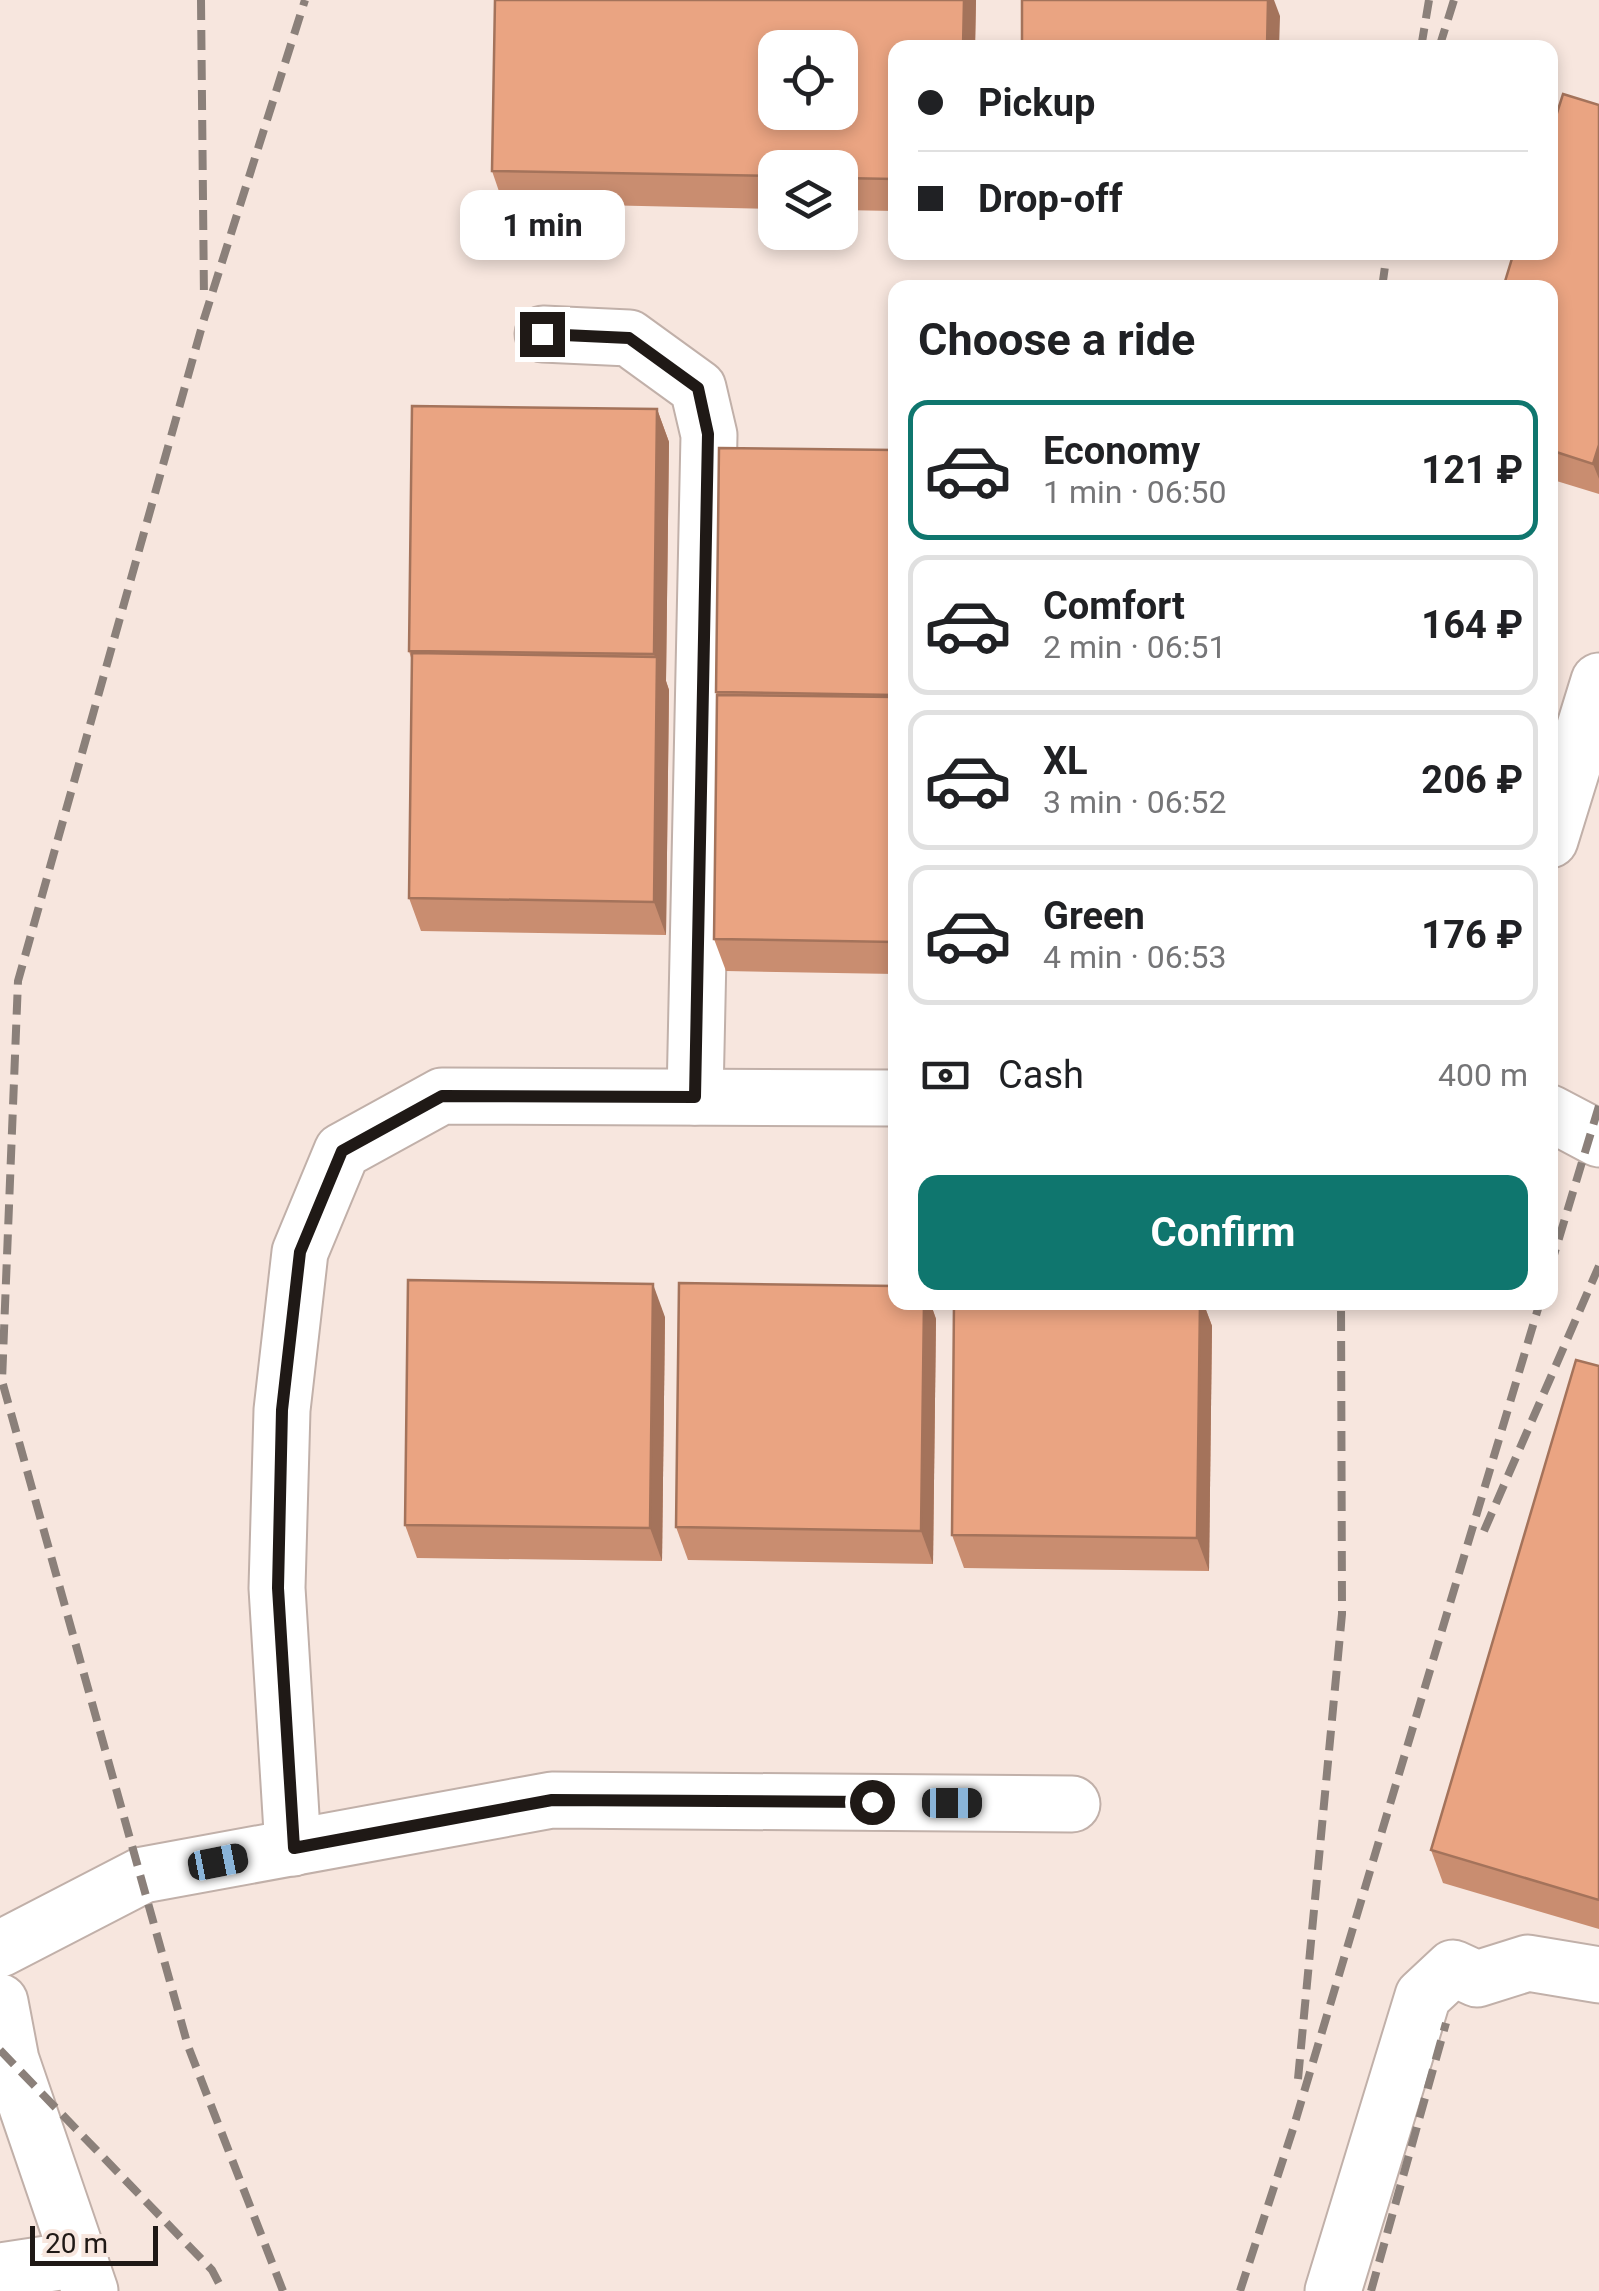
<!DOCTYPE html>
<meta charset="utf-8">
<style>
:root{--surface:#fff;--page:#f6f6f6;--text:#202124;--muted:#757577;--line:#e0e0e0;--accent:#0f766e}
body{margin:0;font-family:Roboto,sans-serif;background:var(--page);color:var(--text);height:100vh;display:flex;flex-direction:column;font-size:38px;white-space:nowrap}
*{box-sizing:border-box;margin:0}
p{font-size:32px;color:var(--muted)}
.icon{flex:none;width:55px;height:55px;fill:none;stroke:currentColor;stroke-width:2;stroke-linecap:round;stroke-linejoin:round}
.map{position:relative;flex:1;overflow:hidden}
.drawer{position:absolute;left:888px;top:280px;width:670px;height:1030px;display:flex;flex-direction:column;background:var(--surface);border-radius:20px;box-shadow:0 5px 15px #0003}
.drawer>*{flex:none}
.top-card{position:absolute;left:888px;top:40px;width:670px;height:220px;border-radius:20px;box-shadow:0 5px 15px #0003;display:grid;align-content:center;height:220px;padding:0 30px;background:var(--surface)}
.fabs{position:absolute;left:758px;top:30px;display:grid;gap:20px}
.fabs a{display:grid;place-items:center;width:100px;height:100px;border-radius:20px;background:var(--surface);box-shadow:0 5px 15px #0003;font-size:50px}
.scale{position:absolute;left:30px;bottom:25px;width:128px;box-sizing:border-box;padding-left:10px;border:5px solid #1f1916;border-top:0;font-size:28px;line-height:35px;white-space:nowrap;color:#1f1916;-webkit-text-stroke:8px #f7e6de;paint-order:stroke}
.end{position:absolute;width:45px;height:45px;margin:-22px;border:12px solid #1f1916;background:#fff;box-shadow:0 0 0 5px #fff}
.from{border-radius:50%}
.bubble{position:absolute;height:70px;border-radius:20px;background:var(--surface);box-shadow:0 5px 15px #0003;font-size:32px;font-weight:700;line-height:70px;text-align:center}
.car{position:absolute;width:30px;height:60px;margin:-30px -15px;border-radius:12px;box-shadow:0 0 8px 2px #0007;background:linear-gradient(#222 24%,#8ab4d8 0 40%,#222 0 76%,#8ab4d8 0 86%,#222 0)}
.top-card b{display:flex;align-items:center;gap:35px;height:95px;font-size:38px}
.top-card b+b{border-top:2px solid var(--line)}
.top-card i{width:25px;height:25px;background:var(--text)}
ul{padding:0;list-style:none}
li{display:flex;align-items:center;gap:30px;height:140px;margin:0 20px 15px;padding:0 10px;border:5px solid var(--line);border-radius:20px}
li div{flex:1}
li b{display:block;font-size:38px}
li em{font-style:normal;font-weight:700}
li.on{border-color:var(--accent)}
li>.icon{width:90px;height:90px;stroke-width:1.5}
h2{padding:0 30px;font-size:45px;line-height:120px}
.pay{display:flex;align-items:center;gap:25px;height:110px;padding:0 30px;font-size:38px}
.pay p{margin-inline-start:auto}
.cta{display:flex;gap:20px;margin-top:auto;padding:20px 30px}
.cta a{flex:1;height:115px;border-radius:20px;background:var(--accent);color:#fff;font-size:40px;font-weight:700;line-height:115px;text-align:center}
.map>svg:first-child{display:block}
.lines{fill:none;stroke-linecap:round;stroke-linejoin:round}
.minor-casing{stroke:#c1b0a9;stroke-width:59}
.minor{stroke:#fff;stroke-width:55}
.rail{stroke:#8b807a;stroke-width:8;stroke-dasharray:20 10;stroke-linecap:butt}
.wall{fill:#c98d70}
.shaded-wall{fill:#a4735b}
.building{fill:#eaa482;stroke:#a4735b;stroke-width:2.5;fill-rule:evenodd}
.route{stroke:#1f1916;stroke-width:12}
</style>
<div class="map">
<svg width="1599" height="2291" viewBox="0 0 1599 2291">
<rect width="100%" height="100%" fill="#f7e6de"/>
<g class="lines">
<defs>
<g id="minor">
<path d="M 543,334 L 629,338 L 698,388 L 709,435 L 695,1097"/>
<path d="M 1550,840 L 1599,681"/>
<path d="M 1550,1113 L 1599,1139"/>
<path d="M 293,1848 L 277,1588 L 282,1410 L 300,1252 L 342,1151 L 442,1096 L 895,1098"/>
<path d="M 0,1949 L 143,1875 L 552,1800 L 1072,1804"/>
<path d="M 0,2002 L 11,2060 L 90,2291"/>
<path d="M 0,2271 L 80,2259"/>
<path d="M 1333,2291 L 1423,1996 L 1453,1968 L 1477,1979 L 1528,1963 L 1599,1975"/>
</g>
</defs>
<use href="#minor" class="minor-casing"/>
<use href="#minor" class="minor"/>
<g class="rail">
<path d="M 201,0 L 204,299"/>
<path d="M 1421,48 L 1429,0"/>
<path d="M 1439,48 L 1454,0"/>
<path d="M 1382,288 L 1387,252"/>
<path d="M 1550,1268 L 1599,1106"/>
<path d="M 1484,1531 L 1599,1266"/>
<path d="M 0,2050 L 212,2270 L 223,2291"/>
<path d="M 1298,2079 L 1342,1614 L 1341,1302"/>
<path d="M 283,2291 L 188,2046 L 2,1381 L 18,981 L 204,319 L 305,0"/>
<path d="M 1240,2291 L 1293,2129 L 1540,1302"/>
<path d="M 1371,2291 L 1446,2023"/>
</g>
</g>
<g class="wall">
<path d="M 495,0 L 976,0 L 975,48 L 895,48 L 895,211 L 840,210 L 840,168 L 775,168 L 775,209 L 503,203 L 492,171 Z"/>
<path d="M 1599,105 L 1599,494 L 1550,479 L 1550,288 Z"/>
<path d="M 1031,252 L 1277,252 L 1277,260 L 1032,257 Z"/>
<path d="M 657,409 L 669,442 L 666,681 L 669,690 L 666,935 L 421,931 L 409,898 L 412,661 L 409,651 Z"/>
<path d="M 895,450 L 895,974 L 726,971 L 714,939 L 717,697 L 716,692 Z"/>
<path d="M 895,1302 L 930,1302 L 936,1319 L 933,1564 L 688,1560 L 676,1527 Z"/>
<path d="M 954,1302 L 1203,1302 L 1212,1326 L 1209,1571 L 964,1568 L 952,1535 Z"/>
<path d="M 665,1317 L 662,1561 L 417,1558 L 405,1525 Z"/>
<path d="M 1599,1366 L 1599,1929 L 1443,1883 L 1431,1850 Z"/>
</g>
<g class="shaded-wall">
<path d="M 964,0 L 976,0 L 975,48 L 963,48 Z"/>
<path d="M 1268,0 L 1274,0 L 1280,16 L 1279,48 L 1267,48 Z"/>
<path d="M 657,409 L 669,442 L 666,681 L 669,690 L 666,935 L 654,902 L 657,663 L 654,654 Z"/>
<path d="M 1599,445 L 1599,479 L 1593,464 Z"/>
<path d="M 653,1284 L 665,1317 L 662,1561 L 650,1528 Z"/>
<path d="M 924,1302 L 930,1302 L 936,1319 L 933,1564 L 921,1531 Z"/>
<path d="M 1200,1302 L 1203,1302 L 1212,1326 L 1209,1571 L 1197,1538 Z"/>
</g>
<g class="building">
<path d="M 495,0 L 964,0 L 963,48 L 895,48 L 895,179 L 840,178 L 840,168 L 775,168 L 775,176 L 492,171 ZM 775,48 L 840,48 L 840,112 L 775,112 Z"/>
<path d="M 1022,0 L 1268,0 L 1267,48 L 1022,48 Z"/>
<path d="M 1563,94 L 1599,105 L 1599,445 L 1593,464 L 1550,450 L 1550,288 L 1503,288 L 1514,252 L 1550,252 L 1550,135 Z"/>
<path d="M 412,406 L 657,409 L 654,654 L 409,651 Z"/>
<path d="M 719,448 L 895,450 L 895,695 L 716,692 Z"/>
<path d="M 412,653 L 657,657 L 654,902 L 409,898 Z"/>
<path d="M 717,695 L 895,697 L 895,942 L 714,939 Z"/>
<path d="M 408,1280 L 653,1284 L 650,1528 L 405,1525 Z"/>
<path d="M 679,1283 L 895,1286 L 895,1302 L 924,1302 L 921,1531 L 676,1527 Z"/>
<path d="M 954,1302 L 1200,1302 L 1197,1538 L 952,1535 Z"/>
<path d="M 1576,1360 L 1599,1366 L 1599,1900 L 1431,1850 Z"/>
</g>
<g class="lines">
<path class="route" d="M 542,334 L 629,338 L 698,388 L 708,434 L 695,1097 L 442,1096 L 342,1151 L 300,1252 L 282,1410 L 278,1588 L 294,1848 L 552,1800 L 872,1802"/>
</g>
</svg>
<div class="fabs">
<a><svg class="icon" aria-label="locate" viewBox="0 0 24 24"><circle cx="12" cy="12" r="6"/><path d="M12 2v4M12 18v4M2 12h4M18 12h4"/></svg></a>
<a><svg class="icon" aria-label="layers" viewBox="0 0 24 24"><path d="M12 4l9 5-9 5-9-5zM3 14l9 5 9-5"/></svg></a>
</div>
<div class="scale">20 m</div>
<i class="end from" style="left:872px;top:1802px"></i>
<i class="end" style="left:542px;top:334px"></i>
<div class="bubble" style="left:460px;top:190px;width:165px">1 min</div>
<i class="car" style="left:952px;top:1803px;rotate:90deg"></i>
<i class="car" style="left:218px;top:1862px;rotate:79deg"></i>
<div class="top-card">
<b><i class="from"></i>Pickup</b>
<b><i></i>Drop-off</b>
</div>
<section class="drawer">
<h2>Choose a ride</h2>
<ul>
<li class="on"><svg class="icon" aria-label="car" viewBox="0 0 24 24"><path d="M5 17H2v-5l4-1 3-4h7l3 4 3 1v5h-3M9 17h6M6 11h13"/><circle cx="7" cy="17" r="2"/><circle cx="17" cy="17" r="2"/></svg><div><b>Economy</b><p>1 min · 06:50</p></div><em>121 ₽</em></li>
<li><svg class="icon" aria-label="car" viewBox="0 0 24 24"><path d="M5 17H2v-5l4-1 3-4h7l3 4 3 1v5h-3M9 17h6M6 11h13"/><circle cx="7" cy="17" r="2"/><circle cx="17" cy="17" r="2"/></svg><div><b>Comfort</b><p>2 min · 06:51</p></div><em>164 ₽</em></li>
<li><svg class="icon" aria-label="car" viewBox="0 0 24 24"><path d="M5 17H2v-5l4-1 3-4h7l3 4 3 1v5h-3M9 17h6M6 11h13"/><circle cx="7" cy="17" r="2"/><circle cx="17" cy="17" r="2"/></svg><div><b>XL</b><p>3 min · 06:52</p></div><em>206 ₽</em></li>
<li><svg class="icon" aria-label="car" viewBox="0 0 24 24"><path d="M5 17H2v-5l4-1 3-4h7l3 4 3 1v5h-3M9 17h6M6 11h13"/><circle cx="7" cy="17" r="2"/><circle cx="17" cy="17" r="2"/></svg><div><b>Green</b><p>4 min · 06:53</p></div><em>176 ₽</em></li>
</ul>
<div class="pay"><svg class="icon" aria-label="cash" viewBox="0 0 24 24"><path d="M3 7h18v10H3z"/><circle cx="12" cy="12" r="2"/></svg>Cash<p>400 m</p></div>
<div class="cta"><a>Confirm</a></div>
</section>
</div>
